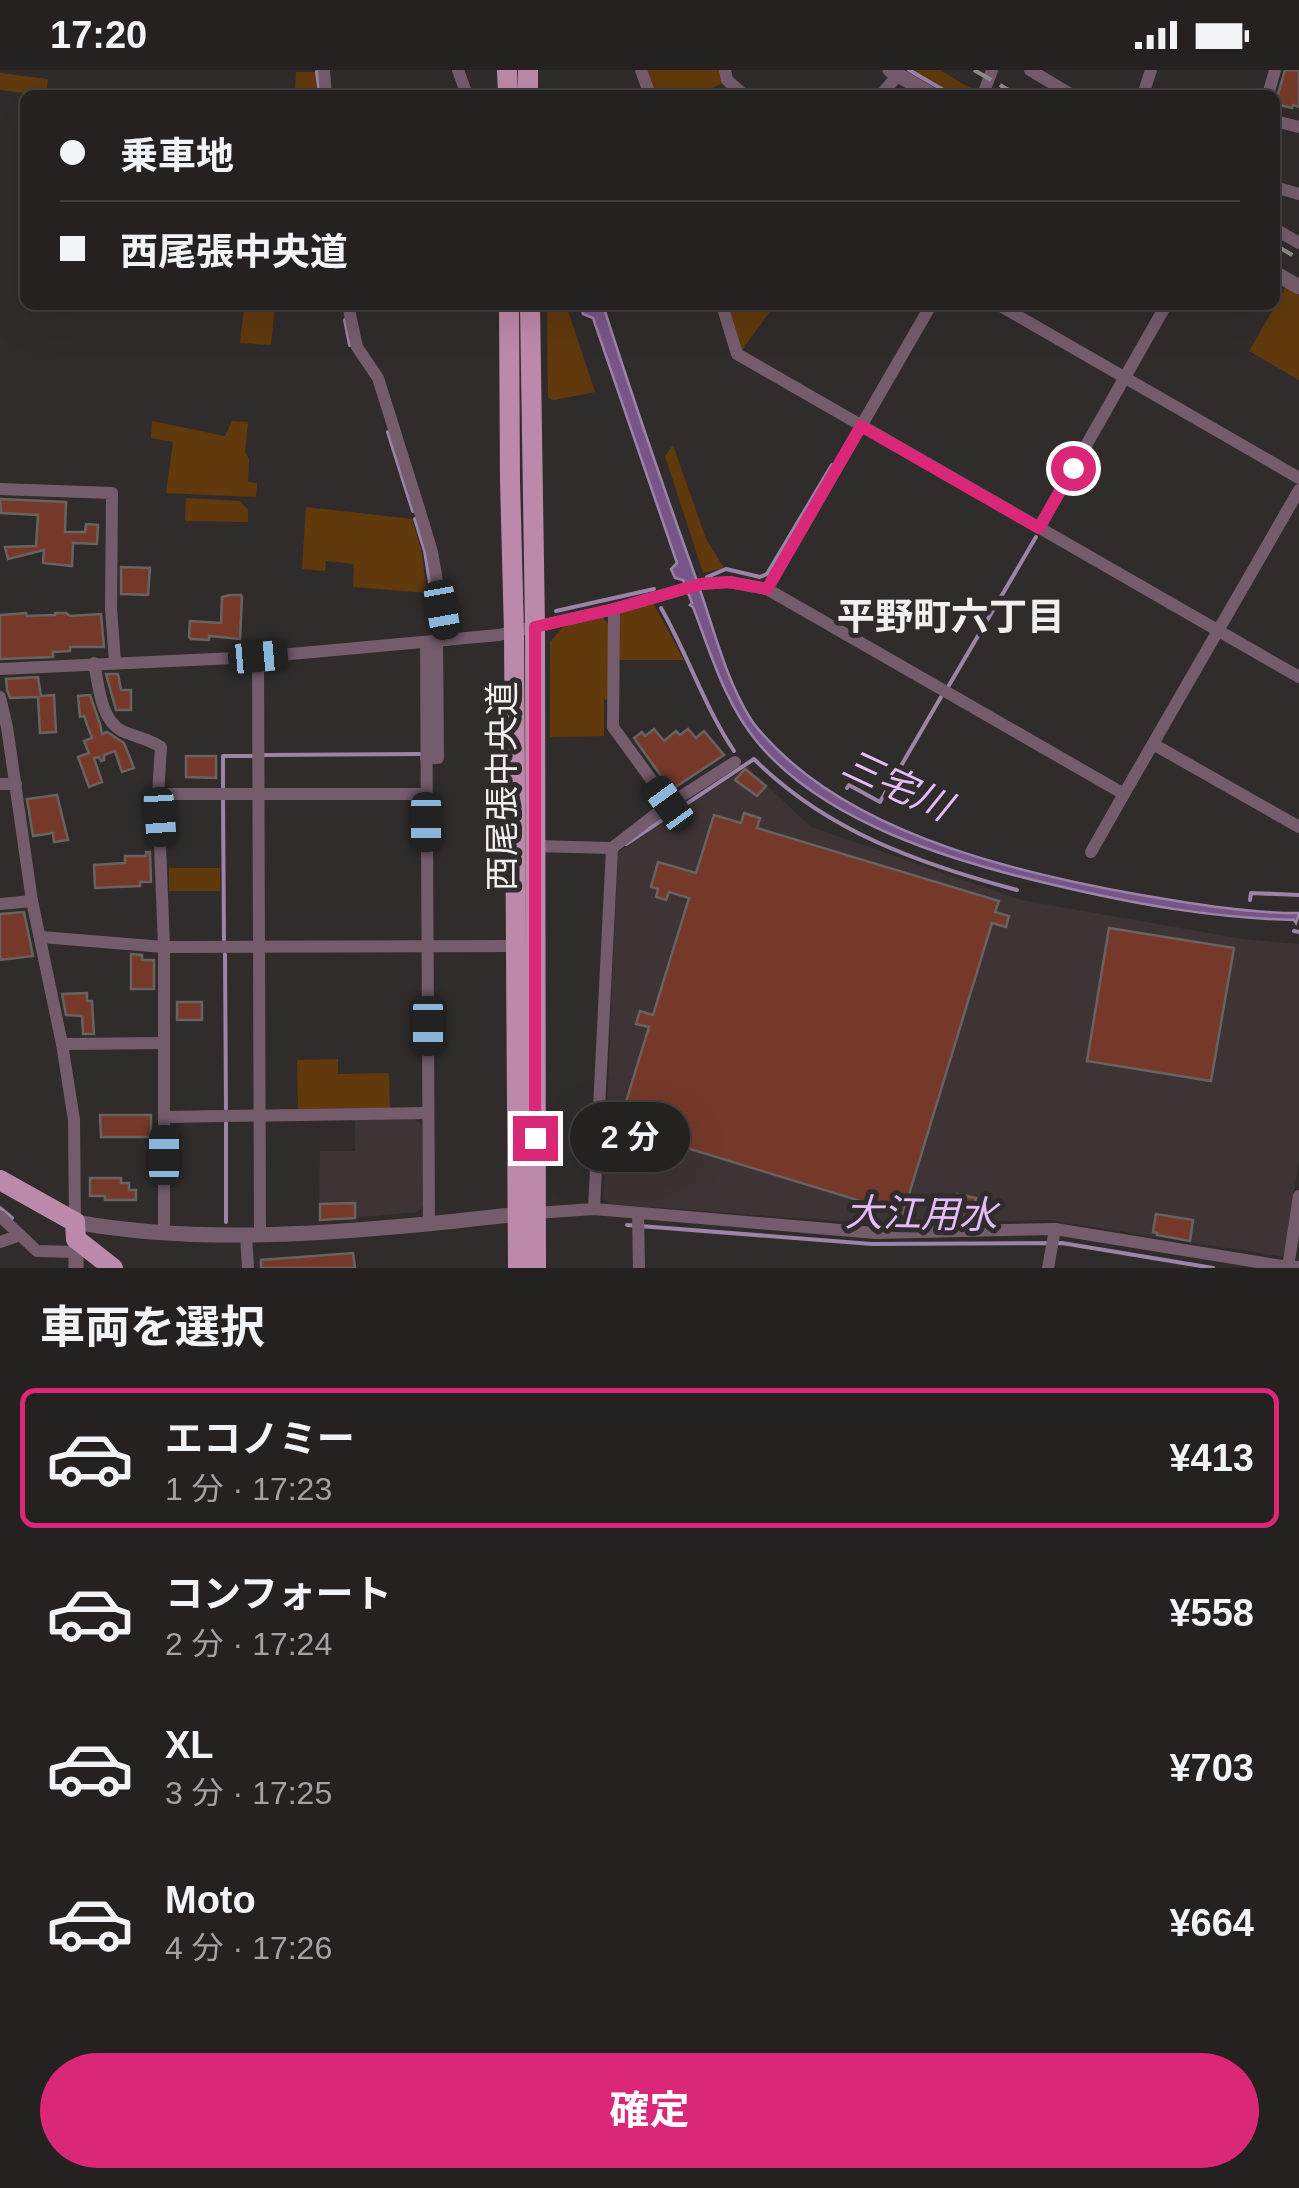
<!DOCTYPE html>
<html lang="ja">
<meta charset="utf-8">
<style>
:root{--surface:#252121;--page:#2d292a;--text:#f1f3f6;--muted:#a3a3a5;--line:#423e3f;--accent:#db2777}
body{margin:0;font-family:Arial,"Noto Sans JP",sans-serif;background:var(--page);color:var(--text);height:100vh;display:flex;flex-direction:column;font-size:38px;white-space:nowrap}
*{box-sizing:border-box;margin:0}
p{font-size:32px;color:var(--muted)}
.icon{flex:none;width:55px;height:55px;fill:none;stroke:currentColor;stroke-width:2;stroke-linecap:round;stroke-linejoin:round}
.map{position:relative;height:1198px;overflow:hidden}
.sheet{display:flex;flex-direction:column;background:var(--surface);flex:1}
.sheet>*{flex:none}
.banner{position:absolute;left:20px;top:20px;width:1260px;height:220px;border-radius:15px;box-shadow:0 10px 40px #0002,0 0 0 2px var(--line);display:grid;align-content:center;height:220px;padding:0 40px;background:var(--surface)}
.end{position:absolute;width:45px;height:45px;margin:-22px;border:12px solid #db2777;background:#fff;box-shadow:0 0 0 5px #fff}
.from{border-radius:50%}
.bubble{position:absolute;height:70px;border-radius:35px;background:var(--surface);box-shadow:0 10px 40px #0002,0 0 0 2px var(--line);font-size:32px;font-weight:700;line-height:70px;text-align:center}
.car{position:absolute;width:30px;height:60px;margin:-30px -15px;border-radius:12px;box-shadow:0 0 8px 2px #0007;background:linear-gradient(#222 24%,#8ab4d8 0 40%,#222 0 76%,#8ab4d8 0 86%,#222 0)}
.banner b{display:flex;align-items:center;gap:35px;height:95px;font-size:38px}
.banner b+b{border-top:2px solid var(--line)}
.banner i{width:25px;height:25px;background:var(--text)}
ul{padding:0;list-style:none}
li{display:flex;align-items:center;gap:30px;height:140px;margin:0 20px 15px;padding:0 20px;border:5px solid transparent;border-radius:15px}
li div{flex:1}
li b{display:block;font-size:38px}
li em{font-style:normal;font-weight:700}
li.selected{border-color:var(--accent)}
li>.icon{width:90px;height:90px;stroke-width:1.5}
h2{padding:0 40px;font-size:45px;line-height:120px}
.cta{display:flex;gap:20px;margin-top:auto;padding:20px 40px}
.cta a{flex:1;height:115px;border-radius:60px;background:var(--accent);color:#fff;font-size:40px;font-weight:700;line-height:115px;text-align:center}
.status{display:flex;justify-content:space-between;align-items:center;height:70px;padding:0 50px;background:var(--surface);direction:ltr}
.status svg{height:28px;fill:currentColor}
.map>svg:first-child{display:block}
.built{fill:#3f3435}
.green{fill:#61390d}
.water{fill:#775589;stroke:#9c83a8;stroke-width:2.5}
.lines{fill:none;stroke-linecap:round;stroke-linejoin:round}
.stream{stroke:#9c83a8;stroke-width:4}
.building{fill:#763929;stroke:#686261;stroke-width:2.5}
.minor{stroke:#755c6c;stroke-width:12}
.tertiary{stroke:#755c6c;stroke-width:15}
.primary{stroke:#bd89aa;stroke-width:20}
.rail{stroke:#918d8e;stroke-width:4;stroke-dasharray:20 10;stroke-linecap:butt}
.route{stroke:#db2777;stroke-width:12}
.labels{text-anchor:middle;stroke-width:10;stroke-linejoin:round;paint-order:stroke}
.street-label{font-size:35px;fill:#f2eff0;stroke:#312c2c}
.neighbourhood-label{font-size:38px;font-weight:bold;fill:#f2eff0;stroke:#312c2c}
.water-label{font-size:38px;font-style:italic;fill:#e5bcfb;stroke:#312c2c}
</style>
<div class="status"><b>17:20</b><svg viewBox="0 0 49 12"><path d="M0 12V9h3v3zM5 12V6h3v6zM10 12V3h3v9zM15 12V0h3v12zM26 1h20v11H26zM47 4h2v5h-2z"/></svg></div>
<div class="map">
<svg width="1299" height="1198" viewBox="0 0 1299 1198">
<rect width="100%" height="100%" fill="#312c2c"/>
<g class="built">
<path d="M 747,697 L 811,757 L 1021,830 L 1243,869 L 1299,874 L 1299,1090 L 1284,1187 L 1050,1150 L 877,1154 L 610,1134 L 603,1129 L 618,782 Z"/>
<path d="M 415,1049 L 422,1055 L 423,1136 L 417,1142 L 319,1151 L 320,1081 L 355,1081 L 355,1050 Z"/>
</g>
<g class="green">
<path d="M 647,0 L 721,0 L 724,12 L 700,25 L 656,25 Z"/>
<path d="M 913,0 L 940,0 L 972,19 L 969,25 L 955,25 Z"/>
<path d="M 296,2 L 315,2 L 318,25 L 202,25 L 234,21 L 295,21 Z"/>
<path d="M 0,3 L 48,9 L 47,19 L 68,23 L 68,25 L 40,25 L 0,20 Z"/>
<path d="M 1286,217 L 1299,225 L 1299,310 L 1249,281 Z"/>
<path d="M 244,235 L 275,235 L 271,275 L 240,273 Z"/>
<path d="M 547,235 L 566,235 L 595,322 L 554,330 L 548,328 Z"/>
<path d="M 726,235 L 775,235 L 741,281 Z"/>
<path d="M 152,351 L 225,366 L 232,351 L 248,352 L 245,382 L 249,389 L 248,412 L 257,413 L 256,427 L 166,423 L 173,372 L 151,368 Z"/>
<path d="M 673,375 L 706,469 L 724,498 L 703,503 L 665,386 Z"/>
<path d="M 186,428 L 240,431 L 248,440 L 248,452 L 185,451 Z"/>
<path d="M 306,437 L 412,449 L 421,479 L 427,523 L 353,517 L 354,494 L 326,491 L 325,501 L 302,499 Z"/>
<path d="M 653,533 L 684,590 L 618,590 L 617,549 L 623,541 Z"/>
<path d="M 602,547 L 609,555 L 609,629 L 604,630 L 604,666 L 550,667 L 550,572 L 564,556 Z"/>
<rect x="169" y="798" width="51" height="23"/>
<path d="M 338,989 L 338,1004 L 389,1003 L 390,1038 L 298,1039 L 297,990 Z"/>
</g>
<path class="water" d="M 581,235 L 603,235 C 633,329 665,422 698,514 C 714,559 725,607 750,648 C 758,661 769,671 780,682 C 869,768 1023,804 1141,825 C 1194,834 1246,843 1299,843 L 1296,853 L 1294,850 C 1212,848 1134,834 1054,815 C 955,792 826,754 758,673 C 725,634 711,584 693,537 L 690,535 L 692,533 L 683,510 L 675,508 L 671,499 L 677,493 L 593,248 L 583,244 Z"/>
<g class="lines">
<g class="stream">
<path d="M 909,0 L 952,25"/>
<path d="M 317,2 L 319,17"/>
<path d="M 345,250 L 350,275"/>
<path d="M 388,362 L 413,441"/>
<path d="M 415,449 L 425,481 L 437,558"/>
<path d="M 707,507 L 726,499 L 760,507 L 767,504 L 832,395"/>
<path d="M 661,538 C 688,585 704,636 734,681"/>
<path d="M 556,541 L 654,519"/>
<path d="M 948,617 L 1036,467"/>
<path d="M 264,685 L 420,684"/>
<path d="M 223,718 L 223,686 L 252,686"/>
<path d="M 847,718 L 849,715 L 880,732 L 941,627"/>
<path d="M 223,730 L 224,870"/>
<path d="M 626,774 L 754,689 C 826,761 920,794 1017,820"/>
<path d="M 1250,830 L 1251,823 L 1299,825"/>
<path d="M 1294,861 L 1299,862"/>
<path d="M 225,884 L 226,1039"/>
<path d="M 226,1053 L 226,1152"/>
<path d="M 0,1138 L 12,1148"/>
<path d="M 627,1155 L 872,1174 L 1062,1173 L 1213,1198"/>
</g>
</g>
<g class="building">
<path d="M 1285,0 L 1299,0 L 1299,37 L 1293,35 L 1292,38 L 1280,35 L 1280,32 L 1276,31 Z"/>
<path d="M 0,429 L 66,432 L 65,462 L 85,462 L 86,454 L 98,455 L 97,474 L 73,473 L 72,496 L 43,493 L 44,480 L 8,489 L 5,477 L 36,476 L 38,445 L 1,443 Z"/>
<path d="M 121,497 L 150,498 L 148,525 L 121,524 Z"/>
<path d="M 230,525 L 241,525 L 242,527 L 240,569 L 209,566 L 209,570 L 191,569 L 189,567 L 190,551 L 221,553 L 222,527 Z"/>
<path d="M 26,543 L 27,546 L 55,545 L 55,543 L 66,543 L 70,546 L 101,544 L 104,577 L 70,577 L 70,581 L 53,582 L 53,587 L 0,589 L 0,545 Z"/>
<path d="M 106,604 L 118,604 L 121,620 L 131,620 L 131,640 L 116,640 Z"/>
<path d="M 38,607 L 41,626 L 54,625 L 56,662 L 40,663 L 38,627 L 10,628 L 7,620 L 6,609 Z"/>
<path d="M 90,625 L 100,654 L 102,664 L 107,662 L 124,673 L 134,698 L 122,702 L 115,681 L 104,685 L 104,690 L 101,691 L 99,687 L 94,688 L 102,712 L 89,717 L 78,687 L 89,683 L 84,671 L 92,668 L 84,646 L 80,647 L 78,626 Z"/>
<path d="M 654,659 L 664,671 L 676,661 L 680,665 L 688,659 L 696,668 L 704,661 L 724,685 L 671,720 L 634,668 L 642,662 L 645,666 Z"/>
<path d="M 186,686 L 216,686 L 216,708 L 186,707 Z"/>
<path d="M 745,699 L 766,716 L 757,726 L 735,710 Z"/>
<path d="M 57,725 L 68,770 L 54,772 L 53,763 L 33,766 L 27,729 Z"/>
<path d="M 744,743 L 760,748 L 757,758 L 999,831 L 995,842 L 1009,846 L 1006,857 L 992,853 L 903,1144 L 677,1075 L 670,1092 L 664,1090 L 663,1095 L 633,1086 L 640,1064 L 618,1058 L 649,957 L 636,954 L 640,941 L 653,945 L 689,828 L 669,822 L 666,830 L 656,827 L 658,819 L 651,817 L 658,792 L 696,803 L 714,745 L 741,753 Z"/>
<path d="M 146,782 L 150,782 L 151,812 L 140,812 L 140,816 L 95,818 L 94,795 L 125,793 L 125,786 L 146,786 Z"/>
<path d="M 24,842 L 33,886 L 0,890 L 0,844 Z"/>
<path d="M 1109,858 L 1234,878 L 1211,1011 L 1087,991 Z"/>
<path d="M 131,884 L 142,885 L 142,890 L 154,890 L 154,919 L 131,919 Z"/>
<path d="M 87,923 L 87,931 L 92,931 L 94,964 L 83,964 L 82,946 L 66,945 L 62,924 Z"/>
<rect x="177" y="932" width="25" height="18"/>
<path d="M 100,1045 L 151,1045 L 151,1067 L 101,1067 Z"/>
<path d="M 90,1108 L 121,1108 L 121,1113 L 129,1113 L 129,1120 L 136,1120 L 136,1130 L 105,1130 L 105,1126 L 90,1126 Z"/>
<path d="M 957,1124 L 976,1128 L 970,1151 L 960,1151 L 960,1149 L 951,1146 Z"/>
<path d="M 355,1133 L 355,1148 L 320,1150 L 320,1134 Z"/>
<path d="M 1156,1144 L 1193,1150 L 1190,1171 L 1157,1165 L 1157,1163 L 1153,1162 Z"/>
<path d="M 353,1183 L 355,1198 L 261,1198 L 261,1190 Z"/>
</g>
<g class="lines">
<g class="minor">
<path d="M 324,0 L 326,25"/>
<path d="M 458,0 L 467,25"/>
<path d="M 641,0 L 650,25"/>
<path d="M 725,0 L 727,10 L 744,25"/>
<path d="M 1030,0 L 1072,25"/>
<path d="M 881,25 L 898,5"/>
<path d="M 983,25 L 992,0"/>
<path d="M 1143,25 L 1151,0"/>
<path d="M 1268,25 L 1275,0"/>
<path d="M 1275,51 L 1299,57"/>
<path d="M 1275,117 L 1299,124"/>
<path d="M 1275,159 L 1299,173"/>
<path d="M 348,235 L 357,277 L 378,308 L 421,445 L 432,482 L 447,570"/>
<path d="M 722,235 L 737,284 L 1299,607"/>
<path d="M 999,235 L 1299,408"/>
<path d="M 0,419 L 112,423 L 111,538 L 115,592"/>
<path d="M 1039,458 L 1166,235"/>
<path d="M 767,519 L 931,235"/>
<path d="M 614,539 L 613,657 L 669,734"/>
<path d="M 426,572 L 429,1154"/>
<path d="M 258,587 L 260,1166"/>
<path d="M 94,593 C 99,616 100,649 122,661 C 136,667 149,669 161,677 L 158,724 L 164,877 L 164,1163"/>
<path d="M 0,599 L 258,587 L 499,565 L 614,539 L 701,514 L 729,512 L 767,519 L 1124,724 L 1299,420"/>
<path d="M 0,627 L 7,657 L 32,831 L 62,974 L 74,1050 L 75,1152"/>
<path d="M 1153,674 L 1299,757"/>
<path d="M 426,688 L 438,688 L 437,571"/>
<path d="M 0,714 L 16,714"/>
<path d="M 158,724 L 426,724"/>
<path d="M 535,776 L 612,778 L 669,734 L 735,692"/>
<path d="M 1091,782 L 1124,724"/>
<path d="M 0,834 L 32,831"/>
<path d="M 41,867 L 164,877 L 516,876"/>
<path d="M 62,974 L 164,973"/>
<path d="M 164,1047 L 428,1043"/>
<path d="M 594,1139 L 612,778"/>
<path d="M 535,1143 L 594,1139 L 875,1163 L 1055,1159 L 1288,1197 L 1299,1197"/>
<path d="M 638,1143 L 639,1198"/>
<path d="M 0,1146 L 37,1181 L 76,1182"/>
<path d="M 246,1166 L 248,1198"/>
<path d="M 0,1172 L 20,1165"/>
<path d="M 1288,1197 L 1299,1126"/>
<path d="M 1048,1198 L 1055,1159"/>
</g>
<g class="tertiary">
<path d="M 890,0 L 932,25"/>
<path d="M 1275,203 L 1299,217"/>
<path d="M 75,1152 C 191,1173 310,1165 427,1154 C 460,1151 493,1146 526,1144"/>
<path d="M 76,1198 L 76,1169"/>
</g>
<g class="primary">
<path d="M 507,0 L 508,25"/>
<path d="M 528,25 L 528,0"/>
<path d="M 509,235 L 510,411 L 514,562 L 518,1198"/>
<path d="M 530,235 L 535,557 L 536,1198"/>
<path d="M 0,1110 L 75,1152 L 76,1169 L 113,1198"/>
</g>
<g class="rail">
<path d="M 974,0 L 1017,25"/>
<path d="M 1275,175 L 1299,189"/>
</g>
</g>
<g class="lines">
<path class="route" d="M 535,1068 L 535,557 L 614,539 L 701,514 L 729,512 L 767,519 L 861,356 L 1039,458 L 1073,398"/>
</g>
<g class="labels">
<g class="street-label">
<text transform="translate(502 716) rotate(-90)" y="12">西尾張中央道</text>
</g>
<g class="neighbourhood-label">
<text x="951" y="560">平野町六丁目</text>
</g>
<g class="water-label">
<text transform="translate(897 715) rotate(25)" y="13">三宅川</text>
<text transform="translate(921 1144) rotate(1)" y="13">大江用水</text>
</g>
</g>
</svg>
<i class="end from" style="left:1073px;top:398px"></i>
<i class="end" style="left:535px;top:1068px"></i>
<div class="bubble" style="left:570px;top:1032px;width:120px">2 分</div>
<i class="car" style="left:442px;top:540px;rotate:170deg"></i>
<i class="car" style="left:258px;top:587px;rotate:85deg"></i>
<i class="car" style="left:669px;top:734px;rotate:324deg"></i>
<i class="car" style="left:160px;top:747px;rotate:176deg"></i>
<i class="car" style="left:426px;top:752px;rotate:180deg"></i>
<i class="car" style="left:428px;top:956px;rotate:180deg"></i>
<i class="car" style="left:164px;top:1085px;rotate:0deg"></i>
<div class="banner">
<b><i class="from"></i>乗車地</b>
<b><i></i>西尾張中央道</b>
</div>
</div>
<section class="sheet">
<h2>車両を選択</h2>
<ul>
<li class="selected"><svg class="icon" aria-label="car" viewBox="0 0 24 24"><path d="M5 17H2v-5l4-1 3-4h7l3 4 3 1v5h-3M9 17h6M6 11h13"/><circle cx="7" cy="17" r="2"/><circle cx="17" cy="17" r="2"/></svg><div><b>エコノミー</b><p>1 分 · 17:23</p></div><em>¥413</em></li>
<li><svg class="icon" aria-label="car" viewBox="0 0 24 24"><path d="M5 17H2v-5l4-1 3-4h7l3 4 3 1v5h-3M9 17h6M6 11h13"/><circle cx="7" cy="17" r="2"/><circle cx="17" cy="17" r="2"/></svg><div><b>コンフォート</b><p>2 分 · 17:24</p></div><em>¥558</em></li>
<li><svg class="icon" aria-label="car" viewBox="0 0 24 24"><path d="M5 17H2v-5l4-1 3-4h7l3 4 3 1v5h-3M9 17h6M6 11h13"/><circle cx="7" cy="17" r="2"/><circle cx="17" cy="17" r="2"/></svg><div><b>XL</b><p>3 分 · 17:25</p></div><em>¥703</em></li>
<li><svg class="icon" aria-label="car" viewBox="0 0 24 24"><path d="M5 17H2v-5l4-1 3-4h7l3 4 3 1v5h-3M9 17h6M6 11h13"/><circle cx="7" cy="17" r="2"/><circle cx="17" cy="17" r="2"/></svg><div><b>Moto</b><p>4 分 · 17:26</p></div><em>¥664</em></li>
</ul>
<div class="cta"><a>確定</a></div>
</section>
